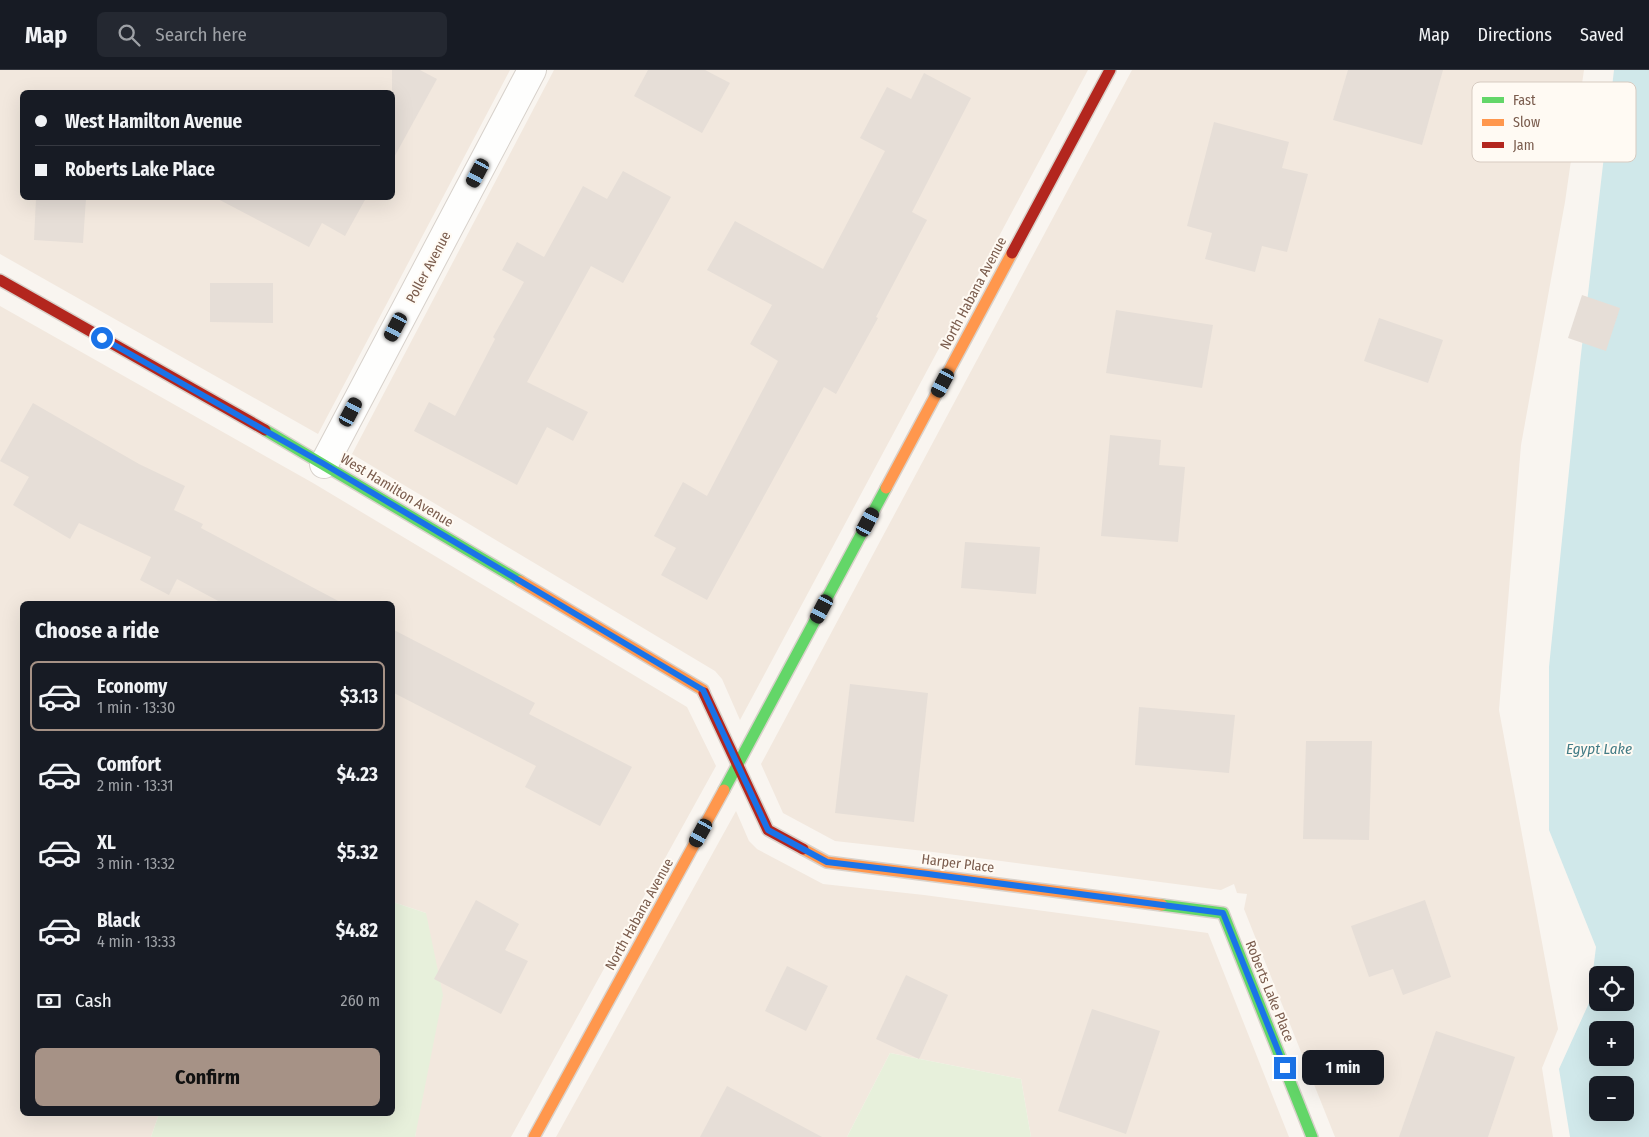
<!DOCTYPE html>
<meta charset="utf-8">
<style>
:root{--surface:#171b24;--page:#242831;--text:#f1f3f6;--muted:#9ea1a6;--line:#363941;--accent:#a69286}
body{margin:0;font-family:"Fira Sans Condensed",sans-serif;background:var(--page);color:var(--text);height:100vh;display:flex;flex-direction:column;font-size:19px;white-space:nowrap}
*{box-sizing:border-box;margin:0}
p{font-size:16px;color:var(--muted)}
.icon{flex:none;width:28px;height:28px;fill:none;stroke:currentColor;stroke-width:2;stroke-linecap:round;stroke-linejoin:round}
.map{position:relative;flex:1;overflow:hidden}
.drawer{position:absolute;left:20px;top:531px;width:375px;height:515px;display:flex;flex-direction:column;background:var(--surface);border-radius:8px;box-shadow:0 5px 20px #0002}
.drawer>*{flex:none}
.top-card{position:absolute;left:20px;top:20px;width:375px;height:110px;border-radius:8px;box-shadow:0 5px 20px #0002;display:grid;align-content:center;height:110px;padding:0 15px;background:var(--surface)}
.controls{position:absolute;left:1589px;top:896px;display:grid;gap:10px}
.controls a{display:grid;place-items:center;width:45px;height:45px;border-radius:8px;background:var(--surface);box-shadow:0 5px 20px #0002;font-size:25px}
.end{position:absolute;width:22px;height:22px;margin:-11px;border:6px solid #1a73e8;background:#fff;box-shadow:0 0 0 2px #fff}
.from{border-radius:50%}
.bubble{position:absolute;height:35px;border-radius:8px;background:var(--surface);box-shadow:0 5px 20px #0002;font-size:16px;font-weight:700;line-height:35px;text-align:center}
.car{position:absolute;width:15px;height:30px;margin:-15px -8px;border-radius:6px;box-shadow:0 0 4px 1px #0007;background:linear-gradient(#222 24%,#8ab4d8 0 40%,#222 0 76%,#8ab4d8 0 86%,#222 0)}
.top-card b{display:flex;align-items:center;gap:18px;height:48px;font-size:19px}
.top-card b+b{border-top:1px solid var(--line)}
.top-card i{width:12px;height:12px;background:var(--text)}
ul{padding:0;list-style:none}
li{display:flex;align-items:center;gap:15px;height:70px;margin:0 10px 8px;padding:0 5px;border:2px solid transparent;border-radius:8px}
li div{flex:1}
li b{display:block;font-size:19px}
li em{font-style:normal;font-weight:700}
li.on{border-color:var(--accent)}
li>.icon{width:45px;height:45px;stroke-width:1.5}
h2{padding:0 15px;font-size:22px;line-height:60px}
.pay{display:flex;align-items:center;gap:12px;height:55px;padding:0 15px;font-size:19px}
.pay p{margin-inline-start:auto}
.button{display:flex;gap:10px;margin-top:auto;padding:10px 15px}
.button a{flex:1;height:58px;border-radius:8px;background:var(--accent);color:#111;font-size:20px;font-weight:700;line-height:58px;text-align:center}
header{display:flex;align-items:center;gap:30px;box-sizing:border-box;height:70px;padding:0 25px;background:var(--surface);border-bottom:1px solid var(--line)}
header strong{font-size:24px}
nav{display:flex;gap:28px;margin-inline-start:auto;font-size:18px}
.search{width:350px;height:45px;background:var(--page);display:flex;align-items:center;gap:12px;box-sizing:border-box;padding:0 18px;border-radius:8px;color:var(--muted);font-size:19px}
.map>svg:first-child{display:block}
.residential{fill:#f2e8de;fill-rule:evenodd}
.green{fill:#e7f0db}
.water{fill:#d0e8ea;fill-rule:evenodd}
.building{fill:#e6ded7}
.lines{fill:none;stroke-linecap:round;stroke-linejoin:round}
.street-casing{stroke:#d7d1cb;stroke-width:30}
.fast-casing{stroke:#d9d2cb;stroke-width:14}
.slow-casing{stroke:#d9d2cb;stroke-width:14}
.jam-casing{stroke:#d9d2cb;stroke-width:14}
.street{stroke:#fefefd;stroke-width:28}
.fast{stroke:#63d668;stroke-width:11}
.slow{stroke:#ff974d;stroke-width:11}
.jam{stroke:#b3261e;stroke-width:11}
.route{stroke:#1a73e8;stroke-width:6}
.labels{text-anchor:middle;stroke-width:4;stroke-linejoin:round;paint-order:stroke}
.street-label{font-size:14px;fill:#7a5c4d;stroke:#fffaf3}
.water-label{font-size:15px;font-style:italic;fill:#437c86;stroke:#fffaf3}
.key{fill:#fffaf3;stroke:#d7cbc1;stroke-width:1}
.key-label{font-size:14px;fill:#7a5c4d}
</style>
<header>
<strong>Map</strong>
<div class="search"><svg class="icon" aria-label="search" viewBox="0 0 24 24"><circle cx="10" cy="10" r="6"/><path d="M15 15l6 6"/></svg>Search here</div>
<nav><a>Map</a><a>Directions</a><a>Saved</a></nav>
</header>
<div class="map">
<svg width="1649" height="1067" viewBox="0 0 1649 1067">
<rect width="100%" height="100%" fill="#f9f5f0"/>
<g class="residential">
<path d="M 0,0 L 510,0 L 318,364 L 0,184 ZM 22,22 L 392,22 L 392,128 L 22,128 Z"/>
<path d="M 554,0 L 1088,0 L 740,650 L 722,609 L 715,601 L 352,384 Z"/>
<path d="M 1132,0 L 1584,0 L 1565,132 L 1521,375 L 1499,640 L 1558,959 L 1542,998 L 1553,1067 L 1335,1067 L 1244,839 L 1247,824 L 1237,823 L 1234,814 L 1221,820 L 933,782 L 835,771 L 783,743 L 761,694 Z"/>
<path d="M 0,236 L 313,413 L 687,637 L 716,696 L 511,1067 L 415,1067 L 416,1060 L 426,843 L 393,832 L 392,534 L 22,534 L 22,1044 L 159,1044 L 151,1067 L 0,1067 Z"/>
<path d="M 736,741 L 749,771 L 757,779 L 823,814 L 924,825 L 1208,863 L 1289,1067 L 1031,1067 L 1021,1009 L 890,983 L 847,1067 L 556,1067 Z"/>
</g>
<g class="green">
<path d="M 393,832 L 426,843 L 443,925 L 415,1067 L 151,1067 L 159,1044 L 392,1044 Z"/>
<path d="M 890,983 L 1021,1009 L 1031,1067 L 847,1067 Z"/>
</g>
<path class="water" d="M 1614,0 L 1649,0 L 1649,1067 L 1570,1067 L 1559,999 L 1589,933 L 1596,877 L 1549,760 L 1549,597 L 1580,293 ZM 1598,905 L 1625,905 L 1625,932 L 1598,932 ZM 1598,960 L 1625,960 L 1625,988 L 1598,988 ZM 1598,1015 L 1625,1015 L 1625,1042 L 1598,1042 Z"/>
<g class="building">
<path d="M 392,0 L 420,0 L 437,9 L 392,91 Z"/>
<path d="M 648,0 L 705,0 L 730,13 L 702,63 L 634,26 Z"/>
<path d="M 1348,0 L 1443,0 L 1422,75 L 1333,50 Z"/>
<path d="M 924,3 L 971,28 L 912,142 L 927,150 L 876,247 L 878,248 L 836,324 L 824,317 L 707,530 L 661,505 L 676,478 L 654,466 L 683,412 L 707,426 L 778,291 L 750,274 L 772,235 L 707,200 L 735,151 L 823,199 L 885,81 L 860,68 L 887,17 L 911,29 Z"/>
<path d="M 1214,52 L 1289,72 L 1282,98 L 1308,104 L 1287,182 L 1262,176 L 1255,202 L 1205,189 L 1212,163 L 1187,156 Z"/>
<path d="M 623,101 L 671,127 L 623,213 L 591,196 L 527,312 L 588,342 L 573,371 L 547,357 L 517,415 L 414,361 L 429,332 L 455,346 L 495,269 L 493,267 L 524,212 L 502,200 L 517,172 L 544,187 L 583,116 L 607,129 Z"/>
<path d="M 36,128 L 86,128 L 83,173 L 34,170 Z"/>
<path d="M 216,128 L 366,128 L 345,166 L 322,153 L 309,177 Z"/>
<path d="M 210,213 L 273,213 L 273,253 L 210,252 Z"/>
<path d="M 1582,225 L 1620,238 L 1606,281 L 1568,268 Z"/>
<path d="M 1116,240 L 1213,255 L 1202,318 L 1106,303 Z"/>
<path d="M 1379,248 L 1443,270 L 1428,313 L 1364,291 Z"/>
<path d="M 33,333 L 139,394 L 185,416 L 174,440 L 203,454 L 201,458 L 344,534 L 224,534 L 177,509 L 169,525 L 140,510 L 151,487 L 79,453 L 70,469 L 13,435 L 29,407 L 0,391 Z"/>
<path d="M 1110,365 L 1161,370 L 1159,395 L 1185,397 L 1178,472 L 1101,466 Z"/>
<path d="M 965,472 L 1040,477 L 1036,524 L 961,518 Z"/>
<path d="M 392,559 L 535,633 L 529,644 L 632,697 L 600,756 L 525,717 L 536,696 L 392,622 Z"/>
<path d="M 850,614 L 928,623 L 914,752 L 835,743 Z"/>
<path d="M 1139,637 L 1235,645 L 1229,703 L 1135,695 Z"/>
<path d="M 1306,671 L 1372,671 L 1369,770 L 1303,769 Z"/>
<path d="M 476,830 L 519,854 L 505,880 L 528,891 L 501,944 L 434,909 Z"/>
<path d="M 1425,830 L 1451,907 L 1403,925 L 1393,899 L 1369,907 L 1351,856 Z"/>
<path d="M 787,896 L 828,916 L 806,961 L 765,941 Z"/>
<path d="M 906,905 L 948,925 L 919,989 L 876,969 Z"/>
<path d="M 1092,939 L 1160,961 L 1126,1064 L 1058,1041 Z"/>
<path d="M 1436,961 L 1515,987 L 1488,1067 L 1399,1067 Z"/>
<path d="M 727,1016 L 822,1067 L 700,1067 Z"/>
</g>
<g class="lines">
<defs>
<path id="street" d="M 324,394 L 532,0"/>
<g id="fast">
<path d="M 265,360 L 520,511"/>
<path d="M 724,720 L 886,418"/>
<path d="M 1162,835 L 1223,843 L 1312,1067"/>
</g>
<g id="slow">
<path d="M 886,418 L 1012,183"/>
<path d="M 520,511 L 703,620 L 704,623"/>
<path d="M 803,779 L 827,792 L 1162,835"/>
<path d="M 534,1067 L 724,720"/>
</g>
<g id="jam">
<path d="M 1012,183 L 1110,0"/>
<path d="M 0,210 L 265,360"/>
<path d="M 704,623 L 768,760 L 803,779"/>
</g>
</defs>
<use href="#street" class="street-casing"/>
<use href="#fast" class="fast-casing"/>
<use href="#slow" class="slow-casing"/>
<use href="#jam" class="jam-casing"/>
<use href="#street" class="street"/>
<use href="#fast" class="fast"/>
<use href="#slow" class="slow"/>
<use href="#jam" class="jam"/>
</g>
<g class="lines">
<path class="route" d="M 102,268 L 324,394 L 703,620 L 768,760 L 827,792 L 928,804 L 1223,843 L 1285,998"/>
</g>
<g class="labels">
<g class="street-label">
<text transform="translate(428 197) rotate(-62)" y="5">Poller Avenue</text>
<text transform="translate(973 223) rotate(-62)" y="5">North Habana Avenue</text>
<text transform="translate(397 420) rotate(31)" y="5">West Hamilton Avenue</text>
<text transform="translate(958 793) rotate(7)" y="5">Harper Place</text>
<text transform="translate(639 844) rotate(-61)" y="5">North Habana Avenue</text>
<text transform="translate(1270 921) rotate(68)" y="5">Roberts Lake Place</text>
</g>
<g class="water-label">
<text x="1599" y="684">Egypt Lake</text>
</g>
</g>
<rect x="1472" y="12" width="164" height="80" rx="8" class="key"/>
<rect x="1482" y="27" width="22" height="6" fill="#63d668"/>
<rect x="1482" y="49" width="22" height="7" fill="#ff974d"/>
<rect x="1482" y="72" width="22" height="6" fill="#b3261e"/>
<g class="key-label">
<text x="1513" y="35">Fast</text>
<text x="1513" y="57">Slow</text>
<text x="1513" y="80">Jam</text>
</g>
</svg>
<div class="controls">
<a><svg class="icon" aria-label="locate" viewBox="0 0 24 24"><circle cx="12" cy="12" r="6"/><path d="M12 2v4M12 18v4M2 12h4M18 12h4"/></svg></a>
<a>+</a>
<a>−</a>
</div>
<i class="end from" style="left:102px;top:268px"></i>
<i class="end" style="left:1285px;top:998px"></i>
<div class="bubble" style="left:1302px;top:980px;width:82px">1 min</div>
<i class="car" style="left:478px;top:103px;rotate:208deg"></i>
<i class="car" style="left:396px;top:257px;rotate:208deg"></i>
<i class="car" style="left:943px;top:313px;rotate:208deg"></i>
<i class="car" style="left:351px;top:342px;rotate:28deg"></i>
<i class="car" style="left:868px;top:452px;rotate:28deg"></i>
<i class="car" style="left:822px;top:539px;rotate:208deg"></i>
<i class="car" style="left:701px;top:763px;rotate:209deg"></i>
<div class="top-card">
<b><i class="from"></i>West Hamilton Avenue</b>
<b><i></i>Roberts Lake Place</b>
</div>
<section class="drawer">
<h2>Choose a ride</h2>
<ul>
<li class="on"><svg class="icon" aria-label="car" viewBox="0 0 24 24"><path d="M5 17H2v-5l4-1 3-4h7l3 4 3 1v5h-3M9 17h6M6 11h13"/><circle cx="7" cy="17" r="2"/><circle cx="17" cy="17" r="2"/></svg><div><b>Economy</b><p>1 min · 13:30</p></div><em>$3.13</em></li>
<li><svg class="icon" aria-label="car" viewBox="0 0 24 24"><path d="M5 17H2v-5l4-1 3-4h7l3 4 3 1v5h-3M9 17h6M6 11h13"/><circle cx="7" cy="17" r="2"/><circle cx="17" cy="17" r="2"/></svg><div><b>Comfort</b><p>2 min · 13:31</p></div><em>$4.23</em></li>
<li><svg class="icon" aria-label="car" viewBox="0 0 24 24"><path d="M5 17H2v-5l4-1 3-4h7l3 4 3 1v5h-3M9 17h6M6 11h13"/><circle cx="7" cy="17" r="2"/><circle cx="17" cy="17" r="2"/></svg><div><b>XL</b><p>3 min · 13:32</p></div><em>$5.32</em></li>
<li><svg class="icon" aria-label="car" viewBox="0 0 24 24"><path d="M5 17H2v-5l4-1 3-4h7l3 4 3 1v5h-3M9 17h6M6 11h13"/><circle cx="7" cy="17" r="2"/><circle cx="17" cy="17" r="2"/></svg><div><b>Black</b><p>4 min · 13:33</p></div><em>$4.82</em></li>
</ul>
<div class="pay"><svg class="icon" aria-label="cash" viewBox="0 0 24 24"><path d="M3 7h18v10H3z"/><circle cx="12" cy="12" r="2"/></svg>Cash<p>260 m</p></div>
<div class="button"><a>Confirm</a></div>
</section>
</div>
